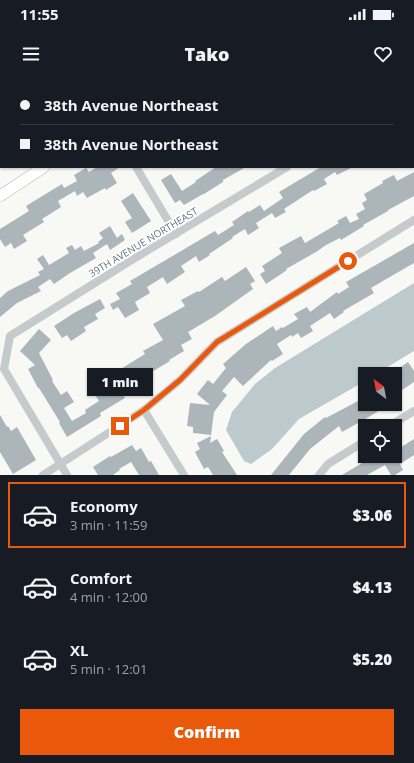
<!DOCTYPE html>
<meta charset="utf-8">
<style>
:root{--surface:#171b24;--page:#20242c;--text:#f1f3f6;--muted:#9ea1a6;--line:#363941;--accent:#ea580c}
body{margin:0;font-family:"Open Sans",sans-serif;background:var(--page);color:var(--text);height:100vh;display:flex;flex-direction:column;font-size:15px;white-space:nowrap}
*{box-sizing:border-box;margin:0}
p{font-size:13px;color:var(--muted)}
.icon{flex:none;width:22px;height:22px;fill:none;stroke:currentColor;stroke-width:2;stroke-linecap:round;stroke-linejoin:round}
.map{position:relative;height:395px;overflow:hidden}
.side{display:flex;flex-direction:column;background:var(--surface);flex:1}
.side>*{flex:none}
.top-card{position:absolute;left:0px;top:0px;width:414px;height:88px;box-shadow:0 1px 3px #0004;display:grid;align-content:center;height:88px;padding:0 20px;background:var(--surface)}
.needle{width:26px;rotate:328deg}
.tools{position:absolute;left:358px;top:287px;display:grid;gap:8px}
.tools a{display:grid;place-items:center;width:44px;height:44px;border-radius:0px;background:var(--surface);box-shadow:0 1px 3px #0004;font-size:20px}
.end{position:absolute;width:18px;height:18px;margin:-9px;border:5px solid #ea580c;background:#fff;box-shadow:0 0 0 2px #fff}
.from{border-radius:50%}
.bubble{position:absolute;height:28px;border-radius:0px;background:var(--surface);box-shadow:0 1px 3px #0004;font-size:13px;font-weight:800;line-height:28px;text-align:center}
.top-card b{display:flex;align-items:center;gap:14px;height:38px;font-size:15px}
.top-card b+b{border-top:1px solid var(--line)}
.top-card i{width:10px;height:10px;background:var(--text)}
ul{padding:7px 0 0;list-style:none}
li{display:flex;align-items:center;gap:12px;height:66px;margin:0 8px 6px;padding:0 12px;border:2px solid transparent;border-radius:0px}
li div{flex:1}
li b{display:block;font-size:15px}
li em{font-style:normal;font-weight:800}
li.current{border-color:var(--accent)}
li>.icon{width:36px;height:36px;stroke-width:1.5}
.button{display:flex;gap:8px;margin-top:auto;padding:8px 20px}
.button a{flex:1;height:46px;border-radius:0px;background:var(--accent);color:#fff;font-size:16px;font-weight:800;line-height:46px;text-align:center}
.status{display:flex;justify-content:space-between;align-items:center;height:28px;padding:0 20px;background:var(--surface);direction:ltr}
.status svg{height:11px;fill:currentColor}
header{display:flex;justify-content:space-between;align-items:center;height:52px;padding:0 20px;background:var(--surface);font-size:18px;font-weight:800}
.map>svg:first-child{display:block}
.water{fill:#bccacd}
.building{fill:#acb6ba}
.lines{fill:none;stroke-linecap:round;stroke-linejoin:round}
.secondary-casing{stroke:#b7bec1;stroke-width:12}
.street{stroke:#c5cacd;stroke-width:8}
.secondary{stroke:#fff;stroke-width:11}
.route{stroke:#ea580c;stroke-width:5}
.labels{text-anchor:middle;stroke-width:4;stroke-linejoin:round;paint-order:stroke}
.street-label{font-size:10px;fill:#617682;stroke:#fff}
</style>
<div class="status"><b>11:55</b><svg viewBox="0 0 49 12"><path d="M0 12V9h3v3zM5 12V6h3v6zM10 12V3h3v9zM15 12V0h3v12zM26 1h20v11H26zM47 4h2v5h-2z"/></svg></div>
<header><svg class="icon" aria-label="menu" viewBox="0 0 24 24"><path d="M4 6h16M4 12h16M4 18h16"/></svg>Tako<svg class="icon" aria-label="heart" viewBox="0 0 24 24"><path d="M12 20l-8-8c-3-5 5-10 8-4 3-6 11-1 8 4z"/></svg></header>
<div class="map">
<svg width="414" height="395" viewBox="0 0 414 395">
<rect width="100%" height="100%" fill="#f8f8f5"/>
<path class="water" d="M 414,203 L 414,271 L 376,294 L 365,294 L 365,301 L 299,339 L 272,369 L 251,384 L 244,381 L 226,350 L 232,332 L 255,304 L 275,288 Z"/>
<g class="building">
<path d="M 97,87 L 120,87 L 111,93 L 117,103 L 106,110 L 105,108 L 87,118 L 83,112 L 77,116 L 75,111 L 58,121 L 61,127 L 42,139 L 44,142 L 23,155 L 27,161 L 14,169 L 11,163 L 5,167 L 0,159 L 0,149 L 29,131 L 26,126 L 62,104 L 64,108 L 77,101 L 74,95 L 86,88 L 89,92 Z"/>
<path d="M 216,87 L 246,87 L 223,100 L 223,102 L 204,114 L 203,114 L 184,125 L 180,120 L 175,123 L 161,100 L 171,94 L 182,111 L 196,102 L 195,101 Z"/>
<path d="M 321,87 L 353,87 L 337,95 L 335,92 L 324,99 L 327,104 L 314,111 L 313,110 L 284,129 L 286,132 L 275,138 L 272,133 L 256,143 L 259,148 L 248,155 L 245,149 L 232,157 L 233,158 L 209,174 L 210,175 L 199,182 L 196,176 L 181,186 L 185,192 L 167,204 L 163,197 L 147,207 L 150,213 L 135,222 L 139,230 L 125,238 L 118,227 L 113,230 L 110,224 L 120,219 L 116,213 L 132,204 L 130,201 L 215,151 L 218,155 L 234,145 L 232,142 L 248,131 L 249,132 L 260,125 L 264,131 L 283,118 L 279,112 Z"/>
<path d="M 414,92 L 414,116 L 388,130 L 388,131 L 363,145 L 364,146 L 341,160 L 340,158 L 326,165 L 316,172 L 286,189 L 287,190 L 266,204 L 260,194 L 265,191 L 262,186 L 282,173 L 279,168 L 301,156 L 305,163 L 339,143 L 337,141 L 346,136 L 350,143 L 359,139 L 356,134 L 365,129 L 362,123 L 367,120 L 364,114 L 383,103 L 382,101 L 394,95 L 397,101 Z"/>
<path d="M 133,113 L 151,141 L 132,153 L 125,142 L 132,138 L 121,121 Z"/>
<path d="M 110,146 L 117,158 L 122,154 L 125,160 L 110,170 L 107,164 L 93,173 L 96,178 L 70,193 L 54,204 L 50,199 L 38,207 L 41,211 L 17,223 L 0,237 L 0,218 L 8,211 L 40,195 L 38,192 L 44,189 L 37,179 L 43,175 L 49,185 L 69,173 L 66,168 L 72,165 L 75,170 L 81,166 L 84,171 L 99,163 L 98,162 L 103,158 L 99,153 Z"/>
<path d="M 414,163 L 414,183 L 376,205 L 371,208 L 374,213 L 343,231 L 344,232 L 334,239 L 330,233 L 310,246 L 313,251 L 301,258 L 298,253 L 292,257 L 291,255 L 277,264 L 283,274 L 272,281 L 271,280 L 243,306 L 234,297 L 222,311 L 227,315 L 214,332 L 211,355 L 193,353 L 193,347 L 187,346 L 190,323 L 210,325 L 197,314 L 208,300 L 213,304 L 226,288 L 223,284 L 246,264 L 273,246 L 276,251 L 282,247 L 283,248 L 298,239 L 294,234 L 307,227 L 310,232 L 337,212 L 338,214 L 349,207 L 346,202 Z"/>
<path d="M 246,187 L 255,201 L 250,204 L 253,209 L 215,236 L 188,252 L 192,259 L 181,265 L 184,271 L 169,280 L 170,281 L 145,296 L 146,298 L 122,312 L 125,318 L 100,333 L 101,336 L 67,357 L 59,343 L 60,342 L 39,308 L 38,308 L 28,289 L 35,285 L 20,271 L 39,249 L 51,260 L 39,273 L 53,300 L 52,301 L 61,315 L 67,311 L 74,322 L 64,328 L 72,341 L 86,333 L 85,330 L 99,321 L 88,304 L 109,291 L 111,295 L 145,274 L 143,271 L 163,260 L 153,244 L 185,226 L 181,220 L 198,211 L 199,212 L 222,197 L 225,201 Z"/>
<path d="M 100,219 L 105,228 L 95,234 L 98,239 L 84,247 L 86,251 L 71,261 L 67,255 L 62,258 L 54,246 L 74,233 Z"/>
<path d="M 408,282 L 414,291 L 414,302 L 399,312 L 395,305 L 395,291 Z"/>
<path d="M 358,321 L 360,325 L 365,321 L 365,324 L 390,324 L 367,338 L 342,352 L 339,346 L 310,369 L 289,395 L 271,395 L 304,354 L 325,337 L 326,338 Z"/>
<path d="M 0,335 L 7,347 L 8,346 L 11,351 L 17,347 L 36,380 L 13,394 L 0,372 Z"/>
<path d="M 211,356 L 210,363 L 217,359 L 224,371 L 222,372 L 237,395 L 213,395 L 208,387 L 204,389 L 195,372 L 200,369 L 197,363 Z"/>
<path d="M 414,359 L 414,375 L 400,384 L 403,390 L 395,395 L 391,395 L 385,385 L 367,395 L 342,395 L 374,376 L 395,376 L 395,371 Z"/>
<path d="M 132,365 L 136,371 L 141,368 L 149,382 L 151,381 L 159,395 L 139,395 L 131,382 L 119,389 L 120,390 L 113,395 L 98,395 L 93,387 L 110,376 L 111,377 Z"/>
</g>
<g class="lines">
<defs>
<g id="secondary">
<path d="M 176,1 L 178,0"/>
<path d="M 0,116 L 44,87"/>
</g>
</defs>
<use href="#secondary" class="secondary-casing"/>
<g class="street">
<path d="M 392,0 L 393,1"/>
<path d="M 413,35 L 414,37"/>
<path d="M 136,87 L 176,154"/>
<path d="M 144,330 L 184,395"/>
<path d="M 389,346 L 414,331"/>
<path d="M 43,395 L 144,330 L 180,300 L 217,262 L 414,140"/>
<path d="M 67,395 L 4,289 L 10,256 L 130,181 L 287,87"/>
<path d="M 319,395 L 328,384 L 365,361"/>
</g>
<use href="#secondary" class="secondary"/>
</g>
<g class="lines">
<path class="route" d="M 120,346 L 144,330 L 180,300 L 217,262 L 348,181"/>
</g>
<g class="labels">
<g class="street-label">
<text transform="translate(143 162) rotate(-31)" y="4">39TH AVENUE NORTHEAST</text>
</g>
</g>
</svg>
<div class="tools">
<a><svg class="needle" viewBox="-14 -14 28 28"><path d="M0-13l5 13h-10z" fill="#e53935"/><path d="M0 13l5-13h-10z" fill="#9ea1a6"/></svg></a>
<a><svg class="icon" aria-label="locate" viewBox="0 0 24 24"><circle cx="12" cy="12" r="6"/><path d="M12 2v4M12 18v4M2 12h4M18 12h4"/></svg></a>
</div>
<i class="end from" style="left:348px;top:181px"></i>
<i class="end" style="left:120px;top:346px"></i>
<div class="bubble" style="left:87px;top:288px;width:66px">1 min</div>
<div class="top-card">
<b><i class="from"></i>38th Avenue Northeast</b>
<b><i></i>38th Avenue Northeast</b>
</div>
</div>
<section class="side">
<ul>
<li class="current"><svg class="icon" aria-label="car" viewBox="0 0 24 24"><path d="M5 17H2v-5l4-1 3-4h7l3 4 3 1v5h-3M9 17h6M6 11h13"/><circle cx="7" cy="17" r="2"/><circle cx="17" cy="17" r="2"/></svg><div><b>Economy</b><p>3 min · 11:59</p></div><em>$3.06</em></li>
<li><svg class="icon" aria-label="car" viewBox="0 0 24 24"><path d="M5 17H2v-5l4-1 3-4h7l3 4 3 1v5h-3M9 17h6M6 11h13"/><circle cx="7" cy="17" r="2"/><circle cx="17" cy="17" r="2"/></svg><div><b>Comfort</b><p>4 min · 12:00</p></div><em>$4.13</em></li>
<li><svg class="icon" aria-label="car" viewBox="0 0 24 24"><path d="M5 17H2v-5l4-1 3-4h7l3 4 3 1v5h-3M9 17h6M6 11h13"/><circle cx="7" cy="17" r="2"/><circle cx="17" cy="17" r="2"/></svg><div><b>XL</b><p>5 min · 12:01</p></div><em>$5.20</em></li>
</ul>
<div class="button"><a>Confirm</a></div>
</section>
